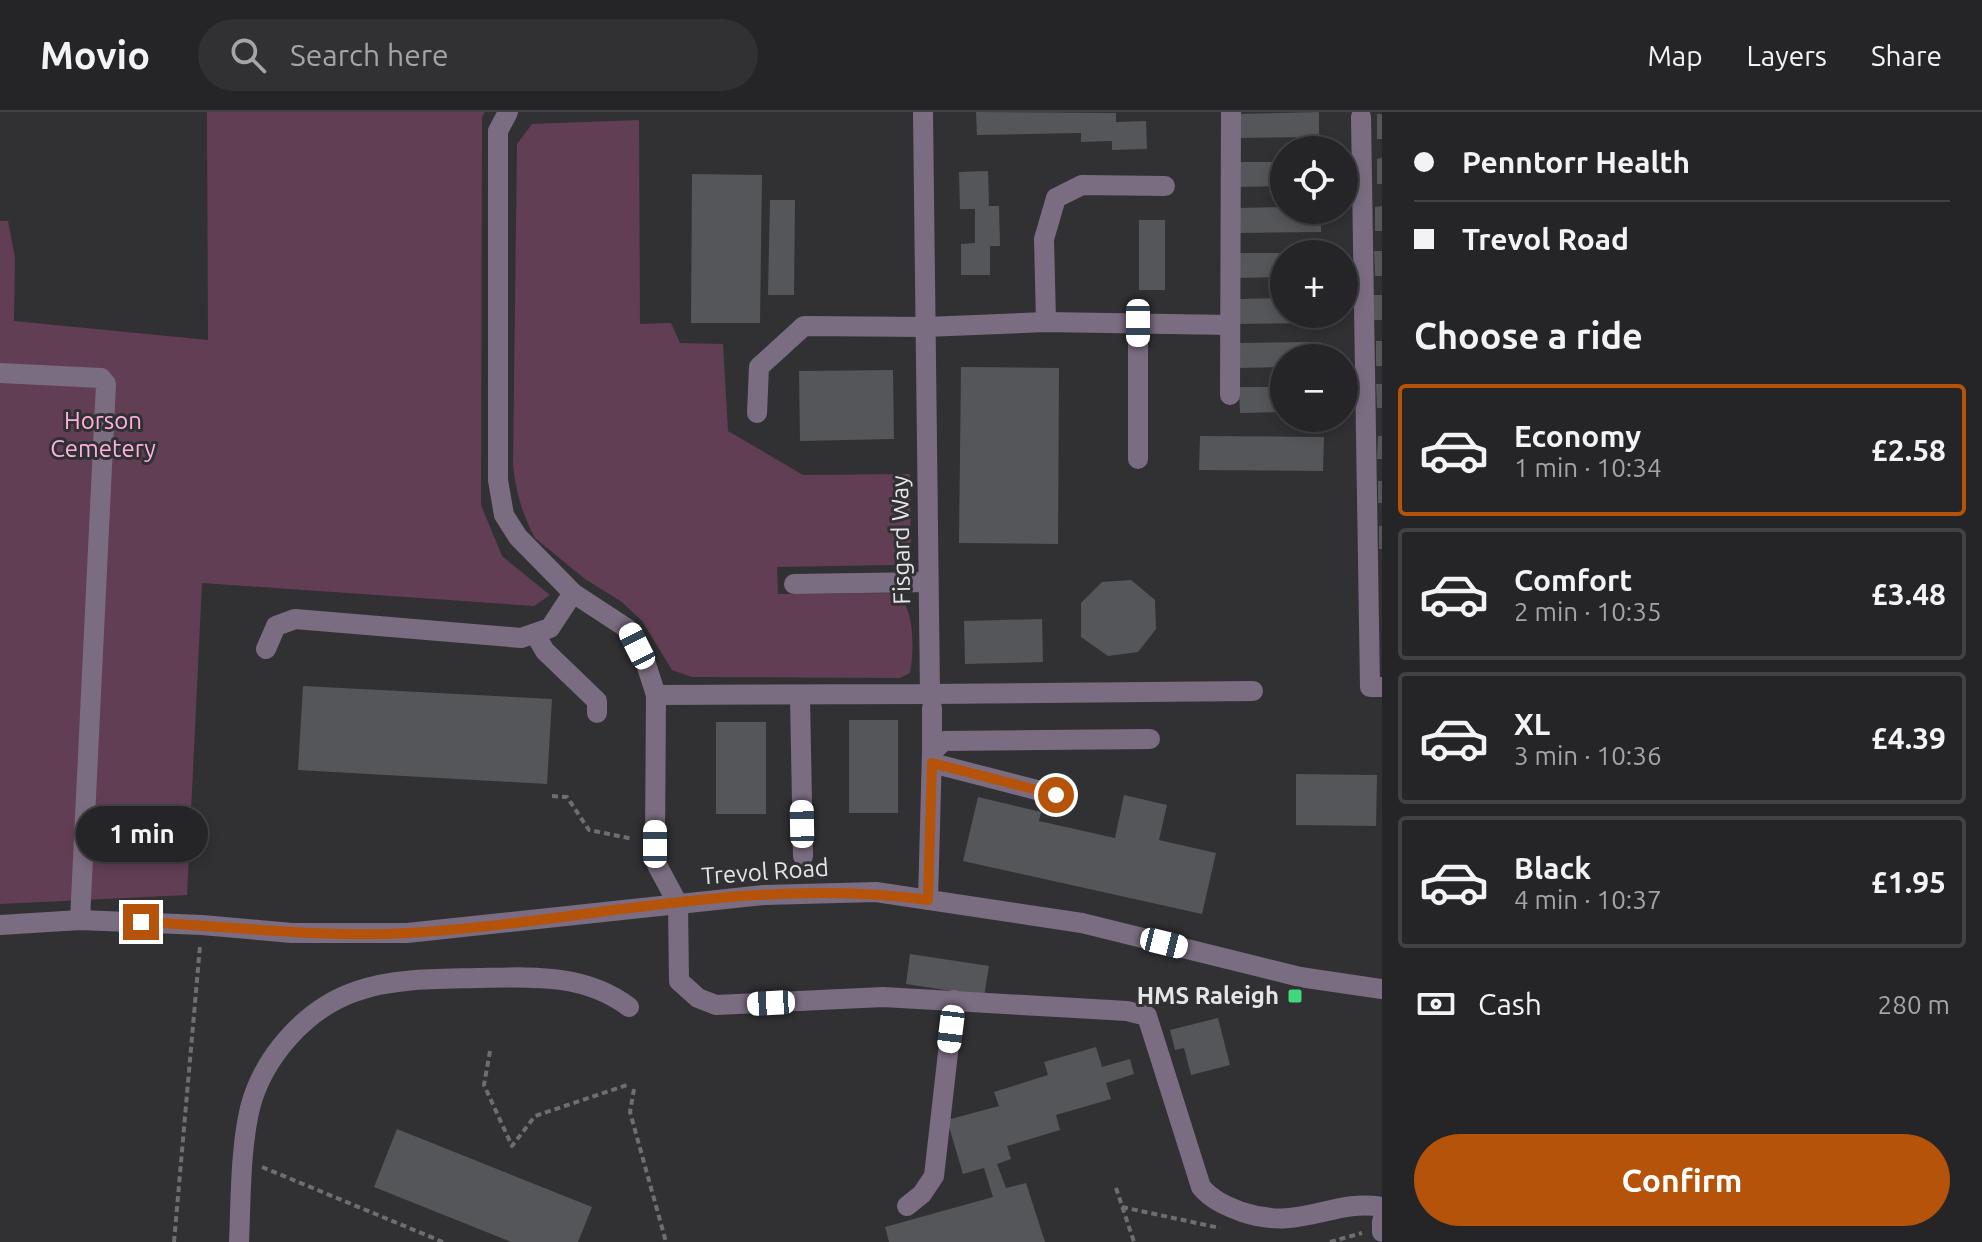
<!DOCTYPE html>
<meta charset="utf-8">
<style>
:root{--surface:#252527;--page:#313133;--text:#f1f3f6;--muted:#a3a5a7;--line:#424244;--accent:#b45309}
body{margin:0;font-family:Ubuntu,sans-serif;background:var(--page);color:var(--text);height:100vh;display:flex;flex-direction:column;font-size:30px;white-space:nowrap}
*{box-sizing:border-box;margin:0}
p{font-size:26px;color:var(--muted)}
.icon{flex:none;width:44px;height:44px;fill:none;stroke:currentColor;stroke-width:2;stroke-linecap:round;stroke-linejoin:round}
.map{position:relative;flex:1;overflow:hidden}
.side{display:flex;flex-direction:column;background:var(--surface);width:600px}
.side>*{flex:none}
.banner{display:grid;align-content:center;height:176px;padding:0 32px;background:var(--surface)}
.buttons{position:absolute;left:1270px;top:24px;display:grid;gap:16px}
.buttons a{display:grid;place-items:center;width:88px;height:88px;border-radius:50%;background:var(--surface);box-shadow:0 4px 12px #0003,0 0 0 2px var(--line);font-size:40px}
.end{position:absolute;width:36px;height:36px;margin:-18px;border:10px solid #b45309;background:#fff;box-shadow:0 0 0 4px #fff}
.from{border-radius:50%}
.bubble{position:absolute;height:56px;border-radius:28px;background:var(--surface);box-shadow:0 4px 12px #0003,0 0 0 2px var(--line);font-size:26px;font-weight:700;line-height:56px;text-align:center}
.car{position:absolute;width:24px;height:48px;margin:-24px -12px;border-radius:10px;box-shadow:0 0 6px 2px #0007;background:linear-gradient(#fff 24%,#345 0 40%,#fff 0 76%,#345 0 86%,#fff 0)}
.banner b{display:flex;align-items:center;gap:28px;height:76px;font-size:30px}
.banner b+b{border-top:2px solid var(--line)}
.banner i{width:20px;height:20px;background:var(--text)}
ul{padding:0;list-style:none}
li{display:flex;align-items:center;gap:24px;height:132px;margin:0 16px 12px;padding:0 16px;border:4px solid var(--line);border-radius:8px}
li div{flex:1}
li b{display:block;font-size:30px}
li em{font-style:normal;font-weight:700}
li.on{border-color:var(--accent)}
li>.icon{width:72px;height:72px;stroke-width:1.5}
h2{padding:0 32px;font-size:36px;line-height:96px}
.pay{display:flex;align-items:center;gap:20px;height:88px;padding:0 32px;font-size:30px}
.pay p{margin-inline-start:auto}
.action{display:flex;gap:16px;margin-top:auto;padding:16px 32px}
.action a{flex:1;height:92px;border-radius:48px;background:var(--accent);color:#fff;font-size:32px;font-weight:700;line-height:92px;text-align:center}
header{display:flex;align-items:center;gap:48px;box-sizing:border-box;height:112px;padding:0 40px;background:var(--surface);border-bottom:2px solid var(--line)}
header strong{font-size:38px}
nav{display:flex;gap:44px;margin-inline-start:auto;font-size:28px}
.search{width:560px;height:72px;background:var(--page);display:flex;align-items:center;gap:20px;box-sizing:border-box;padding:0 28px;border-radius:44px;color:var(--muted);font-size:30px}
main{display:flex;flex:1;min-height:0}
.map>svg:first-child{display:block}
.green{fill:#613e53}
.building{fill:#545659}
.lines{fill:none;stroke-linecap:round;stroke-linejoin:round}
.path{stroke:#6e6e71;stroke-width:4;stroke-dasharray:6 4;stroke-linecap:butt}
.minor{stroke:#7b6d81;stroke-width:20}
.route{stroke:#b45309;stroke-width:10}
.poi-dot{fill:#41d77c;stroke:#313134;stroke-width:3}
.labels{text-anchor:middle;stroke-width:6;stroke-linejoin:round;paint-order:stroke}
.park-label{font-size:24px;fill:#ffb0e0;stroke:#313134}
.street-label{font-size:24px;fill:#e5e5e7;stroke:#313134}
.poi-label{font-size:24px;font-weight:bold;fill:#e5e5e7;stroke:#313134;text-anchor:end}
</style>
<header>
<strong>Movio</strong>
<div class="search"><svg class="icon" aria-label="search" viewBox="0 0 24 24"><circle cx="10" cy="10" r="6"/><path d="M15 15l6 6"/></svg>Search here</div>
<nav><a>Map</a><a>Layers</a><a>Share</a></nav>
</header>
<main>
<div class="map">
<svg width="1382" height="1130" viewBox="0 0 1382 1130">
<rect width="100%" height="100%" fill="#313134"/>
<g class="green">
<path d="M 207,0 L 485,0 L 482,5 L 481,393 L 502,444 L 550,483 L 534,494 L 202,471 L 187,783 L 0,792 L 0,109 L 8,109 L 15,146 L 14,209 L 208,228 Z"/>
<path d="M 639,8 L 640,212 L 671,211 L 680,231 L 723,232 L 728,319 L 803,363 L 910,362 L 911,436 L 907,446 L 894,453 L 777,455 L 778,482 L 894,481 C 916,493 914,539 910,561 L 900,566 L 692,565 L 672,558 L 642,509 L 622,490 L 585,467 L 535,426 C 522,401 516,381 513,353 L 517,32 L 532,12 Z"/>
</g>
<g class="building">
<path d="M 976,0 L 1116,1 L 1116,10 L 1146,9 L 1147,37 L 1112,38 L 1112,29 L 1081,30 L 1081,21 L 977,23 Z"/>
<path d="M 1319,0 L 1319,25 L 1237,26 L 1236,2 Z"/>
<rect x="1377" y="2" width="5" height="25"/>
<path d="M 1382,46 L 1382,72 L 1377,72 L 1377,47 Z"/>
<path d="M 1238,50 L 1284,50 L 1284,74 L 1238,75 Z"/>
<path d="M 988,59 L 989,94 L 999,94 L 1000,134 L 990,134 L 990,163 L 961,163 L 961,132 L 975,131 L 975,97 L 960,97 L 959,60 Z"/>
<path d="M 692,62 L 762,63 L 760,211 L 691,211 Z"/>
<path d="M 770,88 L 795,88 L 794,183 L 768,183 Z"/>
<path d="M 1382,94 L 1382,119 L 1375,119 L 1375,95 Z"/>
<path d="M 1284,95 L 1284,98 L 1321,98 L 1321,120 L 1238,121 L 1238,96 Z"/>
<rect x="1139" y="108" width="26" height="70"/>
<path d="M 1374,139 L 1382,139 L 1382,164 L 1375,164 Z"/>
<path d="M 1237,141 L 1284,141 L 1284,165 L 1237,166 Z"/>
<rect x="1374" y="183" width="8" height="25"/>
<path d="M 1284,186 L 1284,202 L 1321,202 L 1321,211 L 1238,212 L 1238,187 Z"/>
<rect x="1376" y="229" width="6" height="25"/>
<path d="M 1321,230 L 1321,246 L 1284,246 L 1284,255 L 1239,256 L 1238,231 Z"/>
<path d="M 961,255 L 1059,256 L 1058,432 L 959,431 Z"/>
<path d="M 893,258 L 894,327 L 800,329 L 799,259 Z"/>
<path d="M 1376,272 L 1382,272 L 1382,296 L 1377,296 Z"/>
<path d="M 1239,275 L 1284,275 L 1284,300 L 1240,301 Z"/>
<path d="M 1200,324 L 1324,325 L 1323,359 L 1199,358 Z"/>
<path d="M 1378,324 L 1382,324 L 1382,347 L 1377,347 Z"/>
<rect x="1378" y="369" width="4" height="22"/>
<rect x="1379" y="414" width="3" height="23"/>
<path d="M 1131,468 L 1155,488 L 1156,517 L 1138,540 L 1108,544 L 1081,525 L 1081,491 L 1102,470 Z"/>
<path d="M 1042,507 L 1043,550 L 965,552 L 964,509 Z"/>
<path d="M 303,574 L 552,587 L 547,672 L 298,658 Z"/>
<rect x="849" y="608" width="49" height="93"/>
<rect x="716" y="610" width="50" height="92"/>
<path d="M 1296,662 L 1377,663 L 1376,714 L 1296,713 Z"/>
<path d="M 1124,683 L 1167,693 L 1159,728 L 1216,741 L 1202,802 L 963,749 L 978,685 L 1041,700 L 1039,709 L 1115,726 Z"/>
<path d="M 910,842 L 989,854 L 984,884 L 906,872 Z"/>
<path d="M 1218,906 L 1230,953 L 1191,963 L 1184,936 L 1175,938 L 1170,918 Z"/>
<path d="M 1096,935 L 1102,955 L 1130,947 L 1134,962 L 1106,971 L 1111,987 L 1056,1003 L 1060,1018 L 1007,1034 L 1011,1047 L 997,1052 L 1006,1076 L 1026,1071 L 1045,1130 L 889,1130 L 885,1115 L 993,1085 L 984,1056 L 963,1062 L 947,1008 L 999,994 L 994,980 L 1048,963 L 1044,950 Z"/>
<path d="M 397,1017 L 592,1095 L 578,1130 L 511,1130 L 374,1075 Z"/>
</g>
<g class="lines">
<g class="path">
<path d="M 552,684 L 567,685 L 589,718 L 633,727"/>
<path d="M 490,939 L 484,973 L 512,1034 L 535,1004 L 630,972"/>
<path d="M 634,977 L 630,1000 L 666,1130"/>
<path d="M 262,1055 L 443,1130"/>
<path d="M 1116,1076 L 1134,1130"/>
<path d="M 1122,1095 L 1220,1116"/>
<path d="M 174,1130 L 200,834"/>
<path d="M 1330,1130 L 1362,1121"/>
</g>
<g class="minor">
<path d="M 508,0 L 498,19 L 498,368 L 504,403 L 518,425 L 573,481 L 628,517 L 646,552 L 656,583 L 655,732 L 657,753 L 678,792 L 679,869 L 698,886 L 716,893 L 883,885 L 1127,899 L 1147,904 L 1201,1075 C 1212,1088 1226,1094 1242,1100 C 1302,1120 1332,1086 1382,1095"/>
<path d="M 1361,5 L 1370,575 L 1382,575"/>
<path d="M 1046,210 L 1044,127 L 1056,86 L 1082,73 L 1165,74"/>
<path d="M 1138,211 L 1138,347"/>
<path d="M 0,261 L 101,266 L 106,272 L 80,808"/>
<path d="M 1230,283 L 1231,0"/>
<path d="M 757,301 L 759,255 L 804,214 L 925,215 L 1046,210 L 1230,213"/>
<path d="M 794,472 L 927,470"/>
<path d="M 535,522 L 545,539 L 597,589 L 597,601"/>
<path d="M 266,537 L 276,514 L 295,507 L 521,526 L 550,516 L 573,481"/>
<path d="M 930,582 L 1253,579"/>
<path d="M 656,583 L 930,582 L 923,0"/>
<path d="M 800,584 L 803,744"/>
<path d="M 932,596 L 932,640"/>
<path d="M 932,651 L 1056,683"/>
<path d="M 928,788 L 932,640 L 944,629 L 1150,627"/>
<path d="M 0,813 L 80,808 L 202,813 L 292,821 L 407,821 L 764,783 L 876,780 L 1082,811 L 1300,865 L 1382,877"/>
<path d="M 907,1094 L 922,1082 L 934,1064 L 954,888"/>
<path d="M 1382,1109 L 1382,1120"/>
<path d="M 239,1130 C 241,1087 240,1039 250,996 C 263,945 306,896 357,879 C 393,866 439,867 477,866 C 531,865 584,861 629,895"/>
</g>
</g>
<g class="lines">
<path class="route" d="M 141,810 C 230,814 319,826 408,821 C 580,811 756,763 928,788 L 932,651 L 1056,683"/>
</g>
<rect class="poi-dot" x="1287" y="876" width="16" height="16" rx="4"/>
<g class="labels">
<g class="park-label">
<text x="103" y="317">Horson<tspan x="103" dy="28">Cemetery</tspan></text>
</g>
<g class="street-label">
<text transform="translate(901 428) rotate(-91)" y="8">Fisgard Way</text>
<text transform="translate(765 760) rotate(-4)" y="8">Trevol Road</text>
</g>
<g class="poi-label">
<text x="1279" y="892">HMS Raleigh</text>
</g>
</g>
</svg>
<div class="buttons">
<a><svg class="icon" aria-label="locate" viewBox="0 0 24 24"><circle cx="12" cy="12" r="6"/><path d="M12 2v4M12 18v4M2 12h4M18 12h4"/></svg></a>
<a>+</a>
<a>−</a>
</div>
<i class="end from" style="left:1056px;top:683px"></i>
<i class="end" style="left:141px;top:810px"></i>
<div class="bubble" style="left:76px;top:694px;width:132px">1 min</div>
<i class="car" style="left:1138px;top:211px;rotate:180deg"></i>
<i class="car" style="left:637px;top:534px;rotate:333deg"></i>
<i class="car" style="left:802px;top:712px;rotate:359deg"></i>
<i class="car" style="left:655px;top:732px;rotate:0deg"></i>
<i class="car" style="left:1164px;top:831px;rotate:104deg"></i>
<i class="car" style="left:771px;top:891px;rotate:267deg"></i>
<i class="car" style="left:951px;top:917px;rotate:187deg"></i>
</div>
<section class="side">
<div class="banner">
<b><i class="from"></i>Penntorr Health</b>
<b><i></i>Trevol Road</b>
</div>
<h2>Choose a ride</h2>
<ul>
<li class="on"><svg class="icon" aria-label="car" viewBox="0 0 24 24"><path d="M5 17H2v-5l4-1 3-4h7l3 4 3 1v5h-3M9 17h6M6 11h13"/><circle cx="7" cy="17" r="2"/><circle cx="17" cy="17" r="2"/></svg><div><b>Economy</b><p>1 min · 10:34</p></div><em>£2.58</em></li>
<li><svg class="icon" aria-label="car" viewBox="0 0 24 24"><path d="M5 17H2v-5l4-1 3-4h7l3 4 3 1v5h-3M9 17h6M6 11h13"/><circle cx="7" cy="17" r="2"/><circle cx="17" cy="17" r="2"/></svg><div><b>Comfort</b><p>2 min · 10:35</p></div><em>£3.48</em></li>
<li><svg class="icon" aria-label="car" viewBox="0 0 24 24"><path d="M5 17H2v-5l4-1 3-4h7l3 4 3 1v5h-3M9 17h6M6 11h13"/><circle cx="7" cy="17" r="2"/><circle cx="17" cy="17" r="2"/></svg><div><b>XL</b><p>3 min · 10:36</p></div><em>£4.39</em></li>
<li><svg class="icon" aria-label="car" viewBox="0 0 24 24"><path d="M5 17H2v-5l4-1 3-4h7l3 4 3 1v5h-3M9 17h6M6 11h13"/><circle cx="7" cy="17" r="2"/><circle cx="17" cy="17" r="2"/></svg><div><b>Black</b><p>4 min · 10:37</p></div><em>£1.95</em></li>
</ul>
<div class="pay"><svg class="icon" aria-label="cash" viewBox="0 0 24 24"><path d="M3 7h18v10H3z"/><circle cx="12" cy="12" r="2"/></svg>Cash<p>280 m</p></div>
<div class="action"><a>Confirm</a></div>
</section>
</main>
